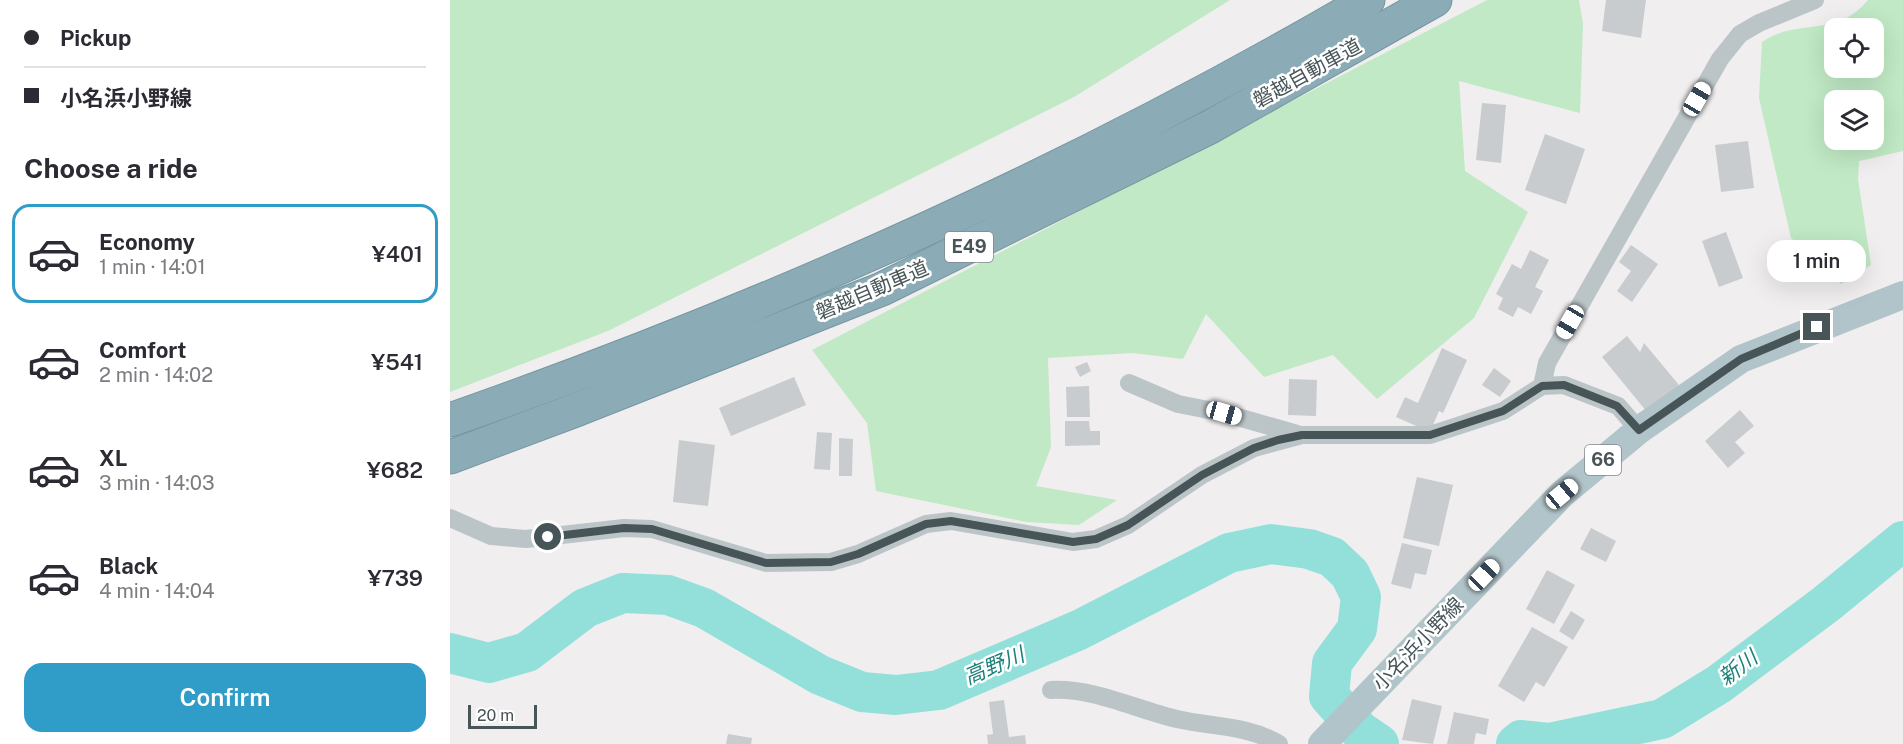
<!DOCTYPE html>
<meta charset="utf-8">
<style>
:root{--surface:#fff;--page:#f7f7f7;--text:#2b2b33;--muted:#7c7c81;--line:#e1e1e2;--accent:#309cc8}
body{margin:0;font-family:"Public Sans","Noto Sans JP",sans-serif;background:var(--page);color:var(--text);height:100vh;display:flex;flex-direction:column;font-size:22px;white-space:nowrap}
*{box-sizing:border-box;margin:0}
p{font-size:20px;color:var(--muted)}
.icon{flex:none;width:33px;height:33px;fill:none;stroke:currentColor;stroke-width:2;stroke-linecap:round;stroke-linejoin:round}
.map{position:relative;flex:1;overflow:hidden}
.side{display:flex;flex-direction:column;background:var(--surface);width:450px}
.side>*{flex:none}
.top-card{display:grid;align-content:center;height:132px;padding:0 24px;background:var(--surface)}
.buttons{position:absolute;left:1374px;top:18px;display:grid;gap:12px}
.buttons a{display:grid;place-items:center;width:60px;height:60px;border-radius:12px;background:var(--surface);box-shadow:0 6px 24px #0002;font-size:30px}
.scale{position:absolute;left:18px;bottom:15px;width:69px;box-sizing:border-box;padding-left:6px;border:3px solid #485558;border-top:0;font-size:16px;line-height:21px;white-space:nowrap;color:#485558;-webkit-text-stroke:4px #fff;paint-order:stroke}
.end{position:absolute;width:27px;height:27px;margin:-14px;border:8px solid #485558;background:#fff;box-shadow:0 0 0 3px #fff}
.from{border-radius:50%}
.bubble{position:absolute;height:42px;border-radius:18px;background:var(--surface);box-shadow:0 6px 24px #0002;font-size:20px;font-weight:600;line-height:42px;text-align:center}
.car{position:absolute;width:18px;height:36px;margin:-18px -9px;border-radius:8px;box-shadow:0 0 4px 2px #0007;background:linear-gradient(#fff 24%,#345 0 40%,#fff 0 76%,#345 0 86%,#fff 0)}
.top-card b{display:flex;align-items:center;gap:21px;height:57px;font-size:22px}
.top-card b+b{border-top:2px solid var(--line)}
.top-card i{width:15px;height:15px;background:var(--text)}
ul{padding:0;list-style:none}
li{display:flex;align-items:center;gap:18px;height:99px;margin:0 12px 9px;padding:0 12px;border:3px solid transparent;border-radius:18px}
li div{flex:1}
li b{display:block;font-size:22px}
li em{font-style:normal;font-weight:600}
li.selected{border-color:var(--accent)}
li>.icon{width:54px;height:54px;stroke-width:1.5}
h2{padding:0 24px;font-size:27px;line-height:72px}
.action{display:flex;gap:12px;margin-top:auto;padding:12px 24px}
.action a{flex:1;height:69px;border-radius:18px;background:var(--accent);color:#fff;font-size:24px;font-weight:600;line-height:69px;text-align:center}
main{display:flex;flex:1;min-height:0}
.map>svg:first-child{display:block}
.green{fill:#c1e9c5;fill-rule:evenodd}
.lines{fill:none;stroke-linecap:round;stroke-linejoin:round}
.river{stroke:#93e0db;stroke-width:40}
.building{fill:#c8cccf}
.motorway-casing{stroke:#7697a2;stroke-width:35}
.minor{stroke:#bbc5c8;stroke-width:18}
.primary{stroke:#b0c4c9;stroke-width:28}
.motorway{stroke:#8bacb6;stroke-width:33}
.route{stroke:#485558;stroke-width:8}
.labels{text-anchor:middle;stroke-width:5;stroke-linejoin:round;paint-order:stroke}
.shield{fill:#fff;stroke:#7f888a;stroke-width:1.5}
.shield-label{font-size:18px;font-weight:bold;fill:#485558}
.street-label{font-size:20px;fill:#485558;stroke:#fff}
.water-label{font-size:21px;font-style:italic;fill:#1c817b;stroke:#fff}
</style>
<main>
<section class="side">
<div class="top-card">
<b><i class="from"></i>Pickup</b>
<b><i></i>小名浜小野線</b>
</div>
<h2>Choose a ride</h2>
<ul>
<li class="selected"><svg class="icon" aria-label="car" viewBox="0 0 24 24"><path d="M5 17H2v-5l4-1 3-4h7l3 4 3 1v5h-3M9 17h6M6 11h13"/><circle cx="7" cy="17" r="2"/><circle cx="17" cy="17" r="2"/></svg><div><b>Economy</b><p>1 min · 14:01</p></div><em>¥401</em></li>
<li><svg class="icon" aria-label="car" viewBox="0 0 24 24"><path d="M5 17H2v-5l4-1 3-4h7l3 4 3 1v5h-3M9 17h6M6 11h13"/><circle cx="7" cy="17" r="2"/><circle cx="17" cy="17" r="2"/></svg><div><b>Comfort</b><p>2 min · 14:02</p></div><em>¥541</em></li>
<li><svg class="icon" aria-label="car" viewBox="0 0 24 24"><path d="M5 17H2v-5l4-1 3-4h7l3 4 3 1v5h-3M9 17h6M6 11h13"/><circle cx="7" cy="17" r="2"/><circle cx="17" cy="17" r="2"/></svg><div><b>XL</b><p>3 min · 14:03</p></div><em>¥682</em></li>
<li><svg class="icon" aria-label="car" viewBox="0 0 24 24"><path d="M5 17H2v-5l4-1 3-4h7l3 4 3 1v5h-3M9 17h6M6 11h13"/><circle cx="7" cy="17" r="2"/><circle cx="17" cy="17" r="2"/></svg><div><b>Black</b><p>4 min · 14:04</p></div><em>¥739</em></li>
</ul>
<div class="action"><a>Confirm</a></div>
</section>
<div class="map">
<svg width="1453" height="744" viewBox="0 0 1453 744">
<rect width="100%" height="100%" fill="#f0eeee"/>
<g class="green">
<path d="M 0,0 L 780,0 L 624,97 L 158,331 L 0,392 Z"/>
<path d="M 1037,0 L 1129,0 L 1133,24 L 1130,113 L 1009,81 L 1015,171 L 1078,212 L 1024,318 L 927,399 L 883,355 L 814,377 L 756,314 L 733,359 L 683,353 L 598,358 L 601,447 L 586,486 L 667,500 L 629,525 L 577,522 L 426,491 L 417,423 L 362,350 Z"/>
<path d="M 1418,0 L 1453,0 L 1453,151 L 1409,161 L 1408,179 L 1421,265 L 1391,284 L 1341,238 L 1309,98 L 1312,42 C 1348,17 1386,39 1418,0 ZM 1384,28 L 1424,28 L 1424,68 L 1384,68 ZM 1384,100 L 1424,100 L 1424,140 L 1384,140 Z"/>
</g>
<g class="lines">
<g class="river">
<path d="M 0,653 L 39,663 L 77,652 L 135,608 L 173,593 L 218,595 L 254,608 L 370,675 L 412,692 L 446,695 L 489,690 L 629,630 L 779,553 L 821,544 L 859,549 L 882,557 L 900,574 L 911,597 L 907,629 L 882,663 L 879,696 L 910,731 L 929,744"/>
<path d="M 1066,744 L 1071,740 L 1099,743 L 1212,719 L 1269,684 L 1376,604 L 1453,541"/>
</g>
</g>
<g class="building">
<path d="M 1156,0 L 1196,0 L 1191,38 L 1152,31 Z"/>
<path d="M 1032,103 L 1056,105 L 1051,163 L 1026,160 Z"/>
<path d="M 1095,134 L 1135,149 L 1116,204 L 1075,190 Z"/>
<path d="M 1298,141 L 1304,188 L 1271,192 L 1265,145 Z"/>
<path d="M 1276,232 L 1293,278 L 1269,287 L 1252,241 Z"/>
<path d="M 1181,245 L 1208,264 L 1182,302 L 1167,291 L 1181,271 L 1169,262 Z"/>
<path d="M 1080,250 L 1099,260 L 1085,287 L 1093,291 L 1081,314 L 1068,307 L 1063,317 L 1048,309 L 1053,298 L 1046,294 L 1062,264 L 1071,269 Z"/>
<path d="M 1177,336 L 1190,352 L 1194,343 L 1229,385 L 1197,412 L 1152,357 Z"/>
<path d="M 992,348 L 1017,360 L 993,413 L 989,411 L 980,432 L 946,417 L 955,397 L 968,403 Z"/>
<path d="M 637,362 L 641,371 L 630,377 L 625,367 Z"/>
<path d="M 1044,368 L 1061,381 L 1050,397 L 1032,385 Z"/>
<path d="M 344,377 L 356,405 L 281,436 L 269,408 Z"/>
<path d="M 839,379 L 867,380 L 866,416 L 838,415 Z"/>
<path d="M 639,386 L 640,417 L 617,417 L 616,387 Z"/>
<path d="M 1290,410 L 1304,426 L 1285,442 L 1295,453 L 1278,468 L 1255,441 Z"/>
<path d="M 615,421 L 639,421 L 640,431 L 650,431 L 650,445 L 615,446 Z"/>
<path d="M 367,432 L 382,433 L 380,470 L 364,469 Z"/>
<path d="M 389,438 L 403,439 L 402,476 L 389,476 Z"/>
<path d="M 229,440 L 265,445 L 258,506 L 223,502 Z"/>
<path d="M 967,477 L 1003,485 L 989,546 L 953,538 Z"/>
<path d="M 1141,528 L 1166,541 L 1156,562 L 1130,549 Z"/>
<path d="M 952,543 L 982,550 L 976,575 L 965,573 L 961,589 L 941,584 Z"/>
<path d="M 1097,570 L 1125,585 L 1104,624 L 1076,609 Z"/>
<path d="M 1121,611 L 1135,620 L 1123,640 L 1109,631 Z"/>
<path d="M 1082,627 L 1118,647 L 1094,687 L 1086,682 L 1074,702 L 1048,686 Z"/>
<path d="M 962,699 L 992,706 L 983,744 L 952,740 Z"/>
<path d="M 554,700 L 559,737 L 575,735 L 576,744 L 538,744 L 537,735 L 543,734 L 539,702 Z"/>
<path d="M 1004,712 L 1039,719 L 1036,735 L 1026,733 L 1024,744 L 997,744 Z"/>
<path d="M 278,734 L 302,738 L 301,744 L 276,744 Z"/>
</g>
<g class="lines">
<defs>
<g id="motorway">
<path d="M 0,420 C 317,309 628,170 918,0"/>
<path d="M 0,457 L 123,411 L 432,289 L 760,127 L 985,0"/>
</g>
</defs>
<use href="#motorway" class="motorway-casing"/>
<g class="minor">
<path d="M 679,383 L 728,404 L 774,413 L 847,434"/>
<path d="M 1092,386 L 1097,363 L 1270,59 L 1290,34 L 1309,23 L 1365,0"/>
<path d="M 0,518 L 41,536 L 76,539 L 174,528 L 202,529 L 316,563 L 381,562 L 408,554 L 476,524 L 501,521 L 623,542 L 646,539 L 678,525 L 752,475 L 804,448 L 852,435 L 980,435 L 1053,411 L 1092,386 L 1114,385 L 1168,406 L 1189,430"/>
<path d="M 601,690 C 646,688 684,709 727,719 C 761,727 798,725 829,744"/>
</g>
<path class="primary" d="M 872,744 L 1112,494 L 1189,430 L 1291,359 L 1453,295"/>
<use href="#motorway" class="motorway"/>
</g>
<g class="lines">
<path class="route" d="M 98,537 L 174,528 L 202,529 L 316,563 L 381,562 L 408,554 L 476,524 L 501,521 L 623,542 L 646,539 L 678,525 L 752,475 L 804,448 L 828,440 L 852,435 L 980,435 L 1053,411 L 1092,386 L 1114,385 L 1167,406 L 1189,430 L 1291,359 L 1367,327"/>
</g>
<g class="labels">
<g class="shield">
<rect x="495" y="232" width="48" height="30" rx="4.5"/>
<rect x="1135" y="445" width="36" height="30" rx="4.5"/>
</g>
<g class="shield-label">
<text x="519" y="253">E49</text>
<text x="1153" y="466">66</text>
</g>
<g class="street-label">
<text transform="translate(857 73) rotate(-29)" y="7">磐越自動車道</text>
<text transform="translate(422 290) rotate(-23)" y="7">磐越自動車道</text>
<text transform="translate(968 644) rotate(-46)" y="7">小名浜小野線</text>
</g>
<g class="water-label">
<text transform="translate(544 666) rotate(-23)" y="7">高野川</text>
<text transform="translate(1288 668) rotate(-37)" y="7">新川</text>
</g>
</g>
</svg>
<div class="buttons">
<a><svg class="icon" aria-label="locate" viewBox="0 0 24 24"><circle cx="12" cy="12" r="6"/><path d="M12 2v4M12 18v4M2 12h4M18 12h4"/></svg></a>
<a><svg class="icon" aria-label="layers" viewBox="0 0 24 24"><path d="M12 4l9 5-9 5-9-5zM3 14l9 5 9-5"/></svg></a>
</div>
<div class="scale">20 m</div>
<i class="end from" style="left:98px;top:537px"></i>
<i class="end" style="left:1367px;top:327px"></i>
<div class="bubble" style="left:1317px;top:240px;width:99px">1 min</div>
<i class="car" style="left:1247px;top:99px;rotate:30deg"></i>
<i class="car" style="left:1120px;top:322px;rotate:210deg"></i>
<i class="car" style="left:774px;top:413px;rotate:106deg"></i>
<i class="car" style="left:1112px;top:494px;rotate:50deg"></i>
<i class="car" style="left:1034px;top:575px;rotate:44deg"></i>
</div>
</main>
